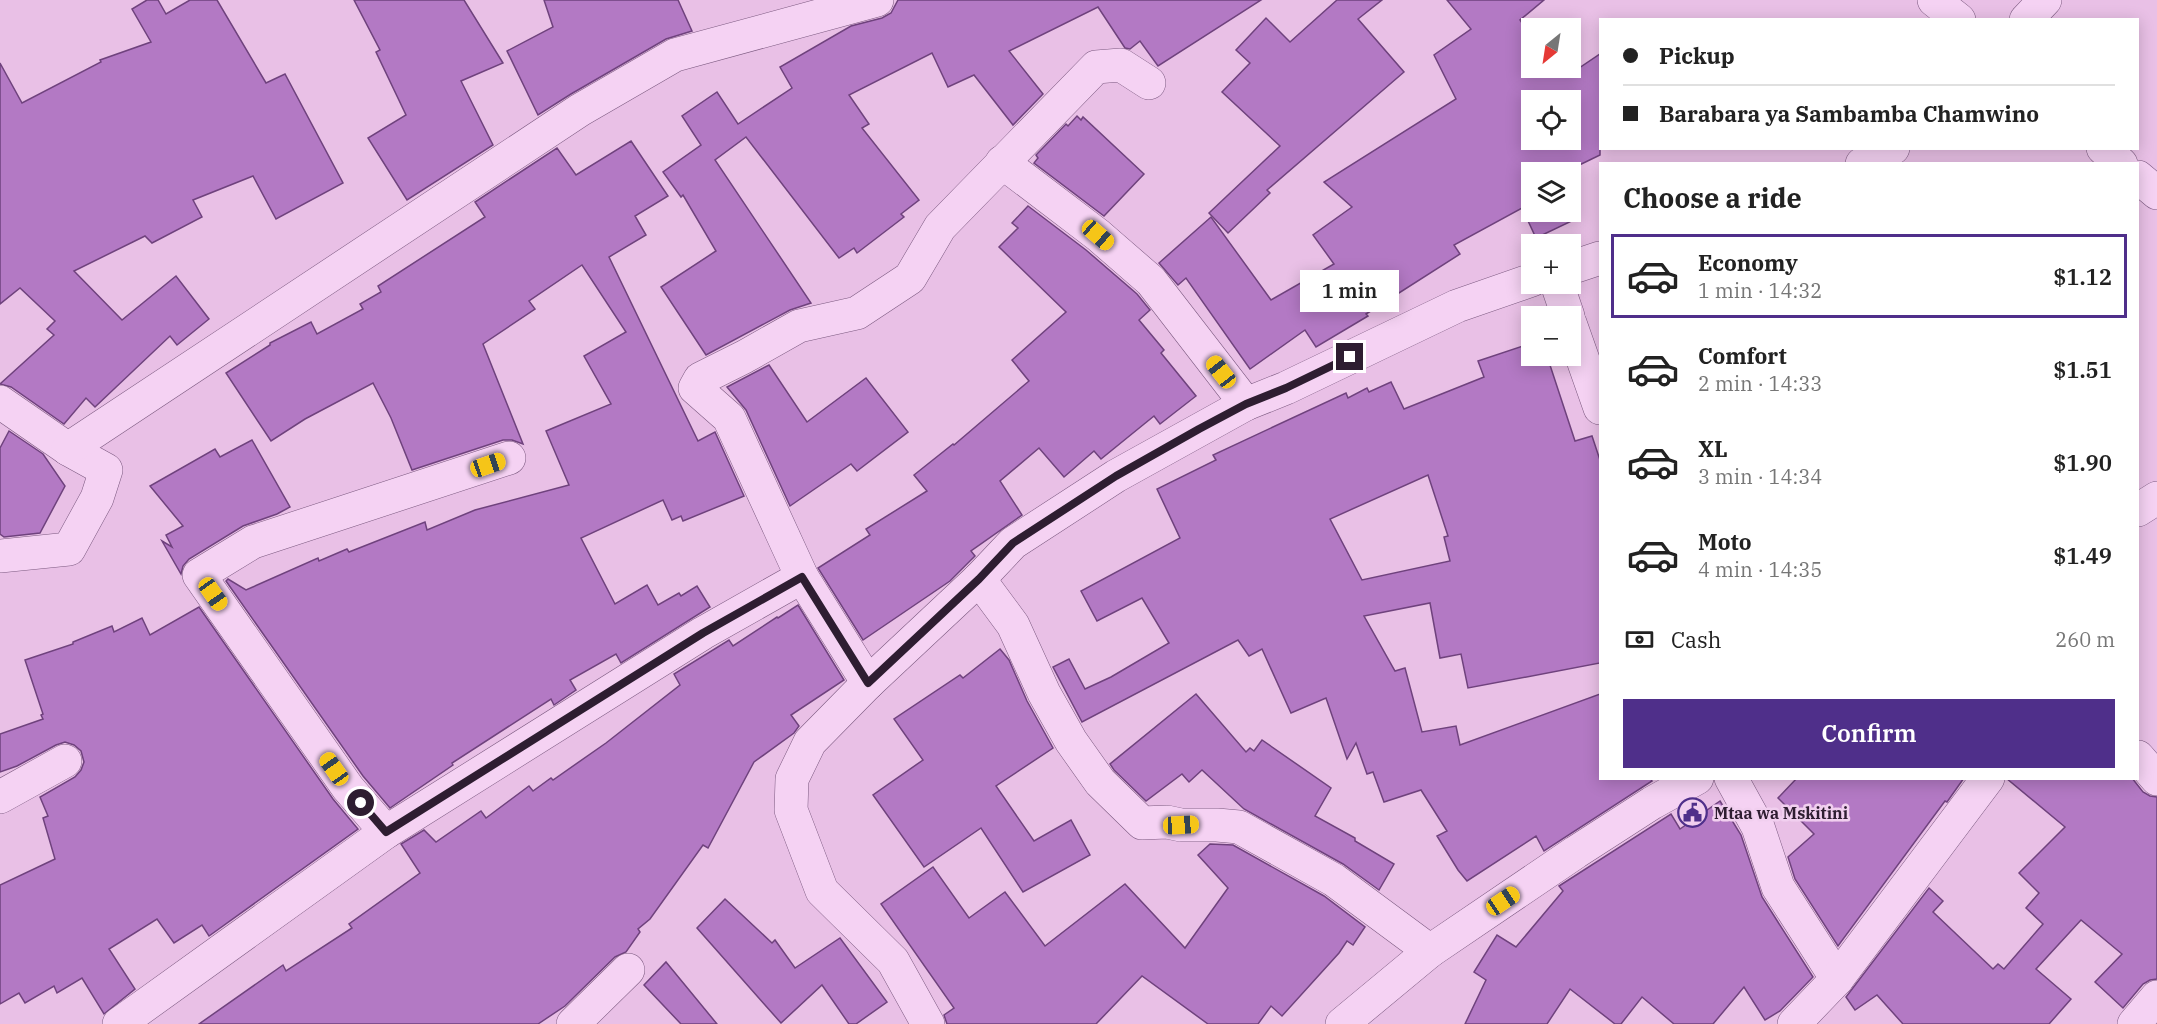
<!DOCTYPE html>
<meta charset="utf-8">
<style>
:root{--surface:#fff;--page:#f6f6f6;--text:#222;--muted:#767676;--line:#e0e0e0;--accent:#4f2f8a}
body{margin:0;font-family:"IBM Plex Serif",serif;background:var(--page);color:var(--text);height:100vh;display:flex;flex-direction:column;font-size:22px;white-space:nowrap}
*{box-sizing:border-box;margin:0}
p{font-size:20px;color:var(--muted)}
.icon{flex:none;width:33px;height:33px;fill:none;stroke:currentColor;stroke-width:2;stroke-linecap:round;stroke-linejoin:round}
.map{position:relative;flex:1;overflow:hidden}
.panel{position:absolute;left:1599px;top:162px;width:540px;height:618px;display:flex;flex-direction:column;background:var(--surface);border-radius:0px;box-shadow:0 3px 15px #0003}
.panel>*{flex:none}
.guide{position:absolute;left:1599px;top:18px;width:540px;height:132px;border-radius:0px;box-shadow:0 3px 15px #0003;display:grid;align-content:center;height:132px;padding:0 24px;background:var(--surface)}
.needle{width:39px;rotate:210deg}
.controls{position:absolute;left:1521px;top:18px;display:grid;gap:12px}
.controls a{display:grid;place-items:center;width:60px;height:60px;border-radius:0px;background:var(--surface);box-shadow:0 3px 15px #0003;font-size:30px}
.end{position:absolute;width:27px;height:27px;margin:-14px;border:8px solid #2e1d31;background:#fff;box-shadow:0 0 0 3px #fff}
.from{border-radius:50%}
.bubble{position:absolute;height:42px;border-radius:0px;background:var(--surface);box-shadow:0 3px 15px #0003;font-size:20px;font-weight:600;line-height:42px;text-align:center}
.car{position:absolute;width:18px;height:36px;margin:-18px -9px;border-radius:8px;box-shadow:0 0 4px 2px #0007;background:linear-gradient(#f5c518 24%,#345 0 40%,#f5c518 0 76%,#345 0 86%,#f5c518 0)}
.guide b{display:flex;align-items:center;gap:21px;height:57px;font-size:22px}
.guide b+b{border-top:2px solid var(--line)}
.guide i{width:15px;height:15px;background:var(--text)}
ul{padding:0;list-style:none}
li{display:flex;align-items:center;gap:18px;height:84px;margin:0 12px 9px;padding:0 12px;border:3px solid transparent;border-radius:0px}
li div{flex:1}
li b{display:block;font-size:22px}
li em{font-style:normal;font-weight:600}
li.selected{border-color:var(--accent)}
li>.icon{width:54px;height:54px;stroke-width:1.5}
h2{padding:0 24px;font-size:27px;line-height:72px}
.pay{display:flex;align-items:center;gap:15px;height:66px;padding:0 24px;font-size:22px}
.pay p{margin-inline-start:auto}
.primary-button{display:flex;gap:12px;margin-top:auto;padding:12px 24px}
.primary-button a{flex:1;height:69px;border-radius:0px;background:var(--accent);color:#fff;font-size:24px;font-weight:600;line-height:69px;text-align:center}
.map>svg:first-child{display:block}
.building{fill:#b379c4;stroke:#6f427d;stroke-width:1.5;fill-rule:evenodd}
.lines{fill:none;stroke-linecap:round;stroke-linejoin:round}
.minor-casing{stroke:#7c5a80;stroke-width:34}
.minor{stroke:#f5d2f3;stroke-width:33}
.route{stroke:#2e1d31;stroke-width:8}
.labels{text-anchor:middle;stroke-width:5;stroke-linejoin:round;paint-order:stroke}
.poi-label{font-size:16px;font-weight:bold;fill:#2e1d31;stroke:#f1cfef;text-anchor:start}
</style>
<div class="map">
<svg width="2157" height="1024" viewBox="0 0 2157 1024">
<rect width="100%" height="100%" fill="#e9c0e6"/>
<g class="building">
<path d="M 147,0 L 158,0 L 166,14 L 190,0 L 217,0 L 266,83 L 285,74 L 343,183 L 276,219 L 253,176 L 193,200 L 202,217 L 152,243 L 145,236 L 74,271 L 122,320 L 176,276 L 209,319 L 177,345 L 170,336 L 95,407 L 86,398 L 64,424 L 11,387 L 0,384 L 54,335 L 47,329 L 55,321 L 20,288 L 0,304 L 0,63 L 22,103 L 101,62 L 100,60 L 151,42 L 132,9 Z"/>
<path d="M 354,0 L 464,0 L 503,63 L 461,81 L 493,145 L 407,200 L 368,138 L 406,115 L 376,52 L 380,50 Z"/>
<path d="M 544,0 L 678,0 L 692,31 L 666,39 L 571,94 L 538,115 L 507,51 L 553,27 Z"/>
<path d="M 898,0 L 1261,0 L 1158,66 L 1140,41 L 1130,49 L 1125,48 L 1098,7 L 1009,51 L 1043,94 L 1013,125 L 974,75 L 948,87 L 932,53 L 849,95 L 869,124 L 862,128 L 919,200 L 901,214 L 904,217 L 857,253 L 854,248 L 839,258 L 746,137 L 715,160 L 811,303 L 790,310 L 706,355 L 661,287 L 716,251 L 683,195 L 681,197 L 663,172 L 701,145 L 682,116 L 717,92 L 738,124 L 792,88 L 780,67 L 851,26 L 882,18 L 891,13 Z"/>
<path d="M 1337,0 L 1382,0 L 1358,19 L 1404,72 L 1267,190 L 1270,193 L 1228,233 L 1209,213 L 1280,146 L 1222,92 L 1250,63 L 1236,50 L 1266,18 L 1290,42 Z"/>
<path d="M 1447,0 L 1544,0 L 1520,20 L 1532,39 L 1532,68 L 1579,68 L 1600,54 L 1600,155 L 1565,172 L 1532,172 L 1532,212 L 1570,212 L 1570,204 L 1578,218 L 1536,238 L 1522,208 L 1454,245 L 1460,254 L 1366,314 L 1368,316 L 1316,347 L 1305,330 L 1250,369 L 1186,278 L 1178,285 L 1159,263 L 1211,217 L 1271,300 L 1334,264 L 1313,235 L 1352,207 L 1324,182 L 1456,99 L 1434,55 L 1471,29 ZM 1532,100 L 1570,100 L 1570,140 L 1532,140 Z"/>
<path d="M 1077,116 L 1081,120 L 1083,117 L 1144,174 L 1104,216 L 1034,163 L 1038,158 L 1036,155 L 1066,124 L 1068,126 Z"/>
<path d="M 631,141 L 668,196 L 635,216 L 646,235 L 609,257 L 698,441 L 715,432 L 744,496 L 683,521 L 681,516 L 672,520 L 663,500 L 581,538 L 615,604 L 647,585 L 658,605 L 679,593 L 681,596 L 697,586 L 710,607 L 621,663 L 616,654 L 570,680 L 576,690 L 554,705 L 551,699 L 452,763 L 453,765 L 390,808 L 363,776 L 226,581 L 228,579 L 246,590 L 318,558 L 319,561 L 347,549 L 349,552 L 425,522 L 427,530 L 475,510 L 569,485 L 546,431 L 611,404 L 584,356 L 626,332 L 582,265 L 529,301 L 535,309 L 483,344 L 523,444 L 512,440 L 503,440 L 412,470 L 391,418 L 373,383 L 305,419 L 271,441 L 226,373 L 270,345 L 270,343 L 311,322 L 317,334 L 363,309 L 360,304 L 381,292 L 378,286 L 485,217 L 475,202 L 557,148 L 576,175 Z"/>
<path d="M 1028,206 L 1086,250 L 1137,294 L 1150,310 L 1139,320 L 1164,350 L 1161,353 L 1196,396 L 1160,424 L 1154,416 L 1101,459 L 1094,451 L 1064,477 L 1039,448 L 1000,481 L 1022,515 L 971,551 L 975,556 L 950,581 L 863,640 L 818,568 L 870,535 L 866,529 L 927,491 L 914,475 L 953,444 L 954,445 L 1029,381 L 1012,360 L 1066,312 L 999,247 L 1018,228 L 1012,223 Z"/>
<path d="M 1532,343 L 1532,356 L 1547,356 L 1575,441 L 1592,436 L 1600,460 L 1600,663 L 1468,688 L 1461,654 L 1440,658 L 1430,603 L 1364,616 L 1395,671 L 1405,668 L 1422,732 L 1456,726 L 1460,745 L 1600,694 L 1600,778 L 1650,778 L 1652,781 L 1544,851 L 1536,836 L 1467,881 L 1458,870 L 1437,836 L 1447,831 L 1421,790 L 1384,802 L 1373,772 L 1367,774 L 1356,743 L 1347,759 L 1326,698 L 1291,713 L 1262,649 L 1249,656 L 1238,640 L 1082,722 L 1053,667 L 1069,659 L 1085,689 L 1111,677 L 1169,643 L 1142,598 L 1097,621 L 1081,591 L 1180,538 L 1157,489 L 1216,460 L 1213,455 L 1346,393 L 1348,398 L 1367,388 L 1369,392 L 1391,382 L 1404,409 L 1484,377 L 1478,361 ZM 1428,475 L 1448,536 L 1444,537 L 1450,561 L 1362,580 L 1330,519 Z"/>
<path d="M 769,365 L 807,422 L 866,378 L 908,432 L 857,471 L 851,464 L 790,506 L 746,410 L 727,387 Z"/>
<path d="M 9,431 L 43,454 L 65,486 L 40,533 L 4,537 L 0,534 L 0,448 Z"/>
<path d="M 252,440 L 290,507 L 277,514 L 243,526 L 189,559 L 183,566 L 181,574 L 162,541 L 172,547 L 166,535 L 183,526 L 150,486 L 215,449 L 220,457 Z"/>
<path d="M 798,605 L 844,680 L 791,715 L 799,726 L 794,733 L 754,762 L 708,848 L 703,845 L 650,919 L 638,929 L 640,932 L 626,952 L 615,957 L 565,1006 L 538,1024 L 199,1024 L 283,965 L 286,971 L 352,928 L 349,924 L 420,873 L 401,844 L 424,830 L 436,842 L 481,811 L 486,818 L 529,786 L 533,791 L 551,778 L 553,780 L 606,743 L 680,685 L 674,674 L 729,640 L 733,646 L 777,617 L 778,618 Z"/>
<path d="M 199,607 L 333,799 L 358,829 L 209,936 L 202,925 L 174,943 L 157,919 L 109,949 L 135,989 L 104,1014 L 82,978 L 57,993 L 54,986 L 25,1003 L 19,993 L 0,1004 L 0,885 L 55,859 L 43,818 L 48,816 L 40,797 L 75,777 L 81,770 L 84,762 L 81,751 L 74,745 L 65,742 L 56,745 L 17,766 L 0,772 L 0,734 L 43,719 L 41,715 L 43,714 L 25,660 L 73,644 L 73,642 L 112,626 L 114,632 L 142,618 L 150,635 Z"/>
<path d="M 1000,649 L 1009,660 L 1027,701 L 1053,748 L 996,786 L 1034,841 L 1071,820 L 1090,855 L 1023,892 L 981,828 L 924,867 L 873,795 L 923,760 L 894,719 L 960,675 L 963,678 Z"/>
<path d="M 1196,694 L 1246,752 L 1250,748 L 1254,751 L 1262,740 L 1331,788 L 1315,816 L 1355,838 L 1355,841 L 1394,864 L 1379,890 L 1343,864 L 1244,809 L 1202,770 L 1189,782 L 1182,774 L 1146,801 L 1114,770 L 1110,764 Z"/>
<path d="M 1797,778 L 1964,778 L 1947,802 L 1945,801 L 1838,946 L 1795,879 L 1788,857 L 1814,834 L 1778,798 Z"/>
<path d="M 2006,778 L 2132,778 L 2143,792 L 2150,796 L 2157,797 L 2157,979 L 2150,980 L 2143,984 L 2123,1008 L 2095,982 L 2122,954 L 2081,920 L 2036,969 L 2071,999 L 2049,1024 L 1903,1024 L 1877,995 L 1855,1010 L 1846,997 L 1929,888 L 1943,901 L 1933,912 L 1993,969 L 1998,964 L 2004,969 L 2043,924 L 2026,908 L 2039,893 L 2019,873 L 2065,827 Z"/>
<path d="M 1720,801 L 1741,835 L 1762,897 L 1813,977 L 1780,1011 L 1765,1020 L 1744,987 L 1713,1024 L 1674,1024 L 1642,997 L 1621,1024 L 1615,1024 L 1570,989 L 1547,1024 L 1465,1024 L 1486,980 L 1474,972 L 1497,935 L 1516,947 L 1563,891 L 1559,886 L 1671,814 L 1680,829 Z"/>
<path d="M 1210,844 L 1233,845 L 1324,896 L 1365,927 L 1353,945 L 1347,941 L 1339,953 L 1282,1016 L 1271,1006 L 1258,1024 L 1208,1024 L 1142,976 L 1096,1024 L 947,1024 L 944,1015 L 954,1008 L 881,904 L 933,867 L 969,918 L 1005,892 L 1045,946 L 1125,884 L 1185,948 L 1228,888 L 1198,855 Z"/>
<path d="M 725,899 L 772,943 L 775,940 L 795,968 L 840,938 L 887,1002 L 856,1024 L 849,1024 L 822,985 L 781,1023 L 697,928 Z"/>
<path d="M 666,962 L 717,1024 L 681,1024 L 644,985 Z"/>
</g>
<g class="lines">
<defs>
<g id="minor">
<path d="M 1934,0 L 1959,20"/>
<path d="M 2026,20 L 2045,0"/>
<path d="M 2103,148 L 2121,164"/>
<path d="M 1002,162 L 1098,235 L 1151,281 L 1246,404"/>
<path d="M 1862,164 L 1893,148"/>
<path d="M 2138,177 L 2157,193"/>
<path d="M 1570,268 L 1600,258"/>
<path d="M 1557,284 L 1568,316"/>
<path d="M 1570,323 L 1600,408"/>
<path d="M 0,402 L 68,449 L 106,470 L 97,498 L 69,549 L 0,556"/>
<path d="M 68,449 L 580,110 L 675,55 L 877,0"/>
<path d="M 2138,510 L 2157,498"/>
<path d="M 979,579 L 1013,625 L 1044,693 L 1071,741 L 1100,782 L 1142,823 L 1167,822 L 1181,825 L 1217,825 L 1239,827 L 1334,880 L 1430,951"/>
<path d="M 868,683 L 802,577 L 729,418 L 695,388 L 700,379 L 744,357 L 799,326 L 857,313 L 910,278 L 940,227 L 1096,67 L 1121,65 L 1149,83"/>
<path d="M 2138,757 L 2157,779"/>
<path d="M 1731,778 L 1758,827 L 1778,887 L 1837,979"/>
<path d="M 0,797 L 65,761"/>
<path d="M 386,832 L 348,788 L 199,575 L 253,542 L 509,458"/>
<path d="M 119,1024 L 386,832 L 703,633 L 802,577"/>
<path d="M 573,1024 L 628,970"/>
<path d="M 928,1024 L 893,961 L 822,891 L 791,810 L 792,779 L 810,742 L 868,683 L 979,579 L 1013,543 L 1116,476 L 1246,404 L 1286,388 L 1457,306 L 1532,280"/>
<path d="M 1342,1024 L 1430,951 L 1576,852 L 1652,803 L 1697,778"/>
<path d="M 1794,1024 L 1837,979 L 1988,778"/>
<path d="M 2134,1024 L 2157,997"/>
</g>
</defs>
<use href="#minor" class="minor-casing"/>
<use href="#minor" class="minor"/>
</g>
<g class="lines">
<path class="route" d="M 361,803 L 386,832 L 703,633 L 802,577 L 868,683 L 979,579 L 1013,543 L 1116,476 L 1199,429 L 1246,404 L 1286,388 L 1350,357"/>
</g>
<defs>
<symbol id="civic-ring" viewBox="-11 -11 22 22"><circle r="9.5" fill="#f1cfef" stroke="#4f2f8a" stroke-width="1.5"/><path d="M-.6-6.5H3V-4.5H.6V-3L4-1V1h2V6H-6V1h2V-1L-.6-3ZM-1.2 2.5V6h2.4V2.5Z" fill="#4f2f8a"/></symbol>
</defs>
<g fill-rule="evenodd">
<use href="#civic-ring" x="1676" y="796" width="33" height="33"/>
</g>
<g class="labels">
<g class="poi-label">
<text x="1714" y="819">Mtaa wa Mskitini</text>
</g>
</g>
</svg>
<div class="controls">
<a><svg class="needle" viewBox="-14 -14 28 28"><path d="M0-13l5 13h-10z" fill="#e53935"/><path d="M0 13l5-13h-10z" fill="#767676"/></svg></a>
<a><svg class="icon" aria-label="locate" viewBox="0 0 24 24"><circle cx="12" cy="12" r="6"/><path d="M12 2v4M12 18v4M2 12h4M18 12h4"/></svg></a>
<a><svg class="icon" aria-label="layers" viewBox="0 0 24 24"><path d="M12 4l9 5-9 5-9-5zM3 14l9 5 9-5"/></svg></a>
<a>+</a>
<a>−</a>
</div>
<i class="end from" style="left:361px;top:803px"></i>
<i class="end" style="left:1350px;top:357px"></i>
<div class="bubble" style="left:1300px;top:270px;width:99px">1 min</div>
<i class="car" style="left:1098px;top:235px;rotate:131deg"></i>
<i class="car" style="left:1221px;top:372px;rotate:322deg"></i>
<i class="car" style="left:488px;top:465px;rotate:71deg"></i>
<i class="car" style="left:213px;top:594px;rotate:145deg"></i>
<i class="car" style="left:334px;top:769px;rotate:325deg"></i>
<i class="car" style="left:1181px;top:825px;rotate:87deg"></i>
<i class="car" style="left:1503px;top:901px;rotate:56deg"></i>
<div class="guide">
<b><i class="from"></i>Pickup</b>
<b><i></i>Barabara ya Sambamba Chamwino</b>
</div>
<section class="panel">
<h2>Choose a ride</h2>
<ul>
<li class="selected"><svg class="icon" aria-label="car" viewBox="0 0 24 24"><path d="M5 17H2v-5l4-1 3-4h7l3 4 3 1v5h-3M9 17h6M6 11h13"/><circle cx="7" cy="17" r="2"/><circle cx="17" cy="17" r="2"/></svg><div><b>Economy</b><p>1 min · 14:32</p></div><em>$1.12</em></li>
<li><svg class="icon" aria-label="car" viewBox="0 0 24 24"><path d="M5 17H2v-5l4-1 3-4h7l3 4 3 1v5h-3M9 17h6M6 11h13"/><circle cx="7" cy="17" r="2"/><circle cx="17" cy="17" r="2"/></svg><div><b>Comfort</b><p>2 min · 14:33</p></div><em>$1.51</em></li>
<li><svg class="icon" aria-label="car" viewBox="0 0 24 24"><path d="M5 17H2v-5l4-1 3-4h7l3 4 3 1v5h-3M9 17h6M6 11h13"/><circle cx="7" cy="17" r="2"/><circle cx="17" cy="17" r="2"/></svg><div><b>XL</b><p>3 min · 14:34</p></div><em>$1.90</em></li>
<li><svg class="icon" aria-label="car" viewBox="0 0 24 24"><path d="M5 17H2v-5l4-1 3-4h7l3 4 3 1v5h-3M9 17h6M6 11h13"/><circle cx="7" cy="17" r="2"/><circle cx="17" cy="17" r="2"/></svg><div><b>Moto</b><p>4 min · 14:35</p></div><em>$1.49</em></li>
</ul>
<div class="pay"><svg class="icon" aria-label="cash" viewBox="0 0 24 24"><path d="M3 7h18v10H3z"/><circle cx="12" cy="12" r="2"/></svg>Cash<p>260 m</p></div>
<div class="primary-button"><a>Confirm</a></div>
</section>
</div>
